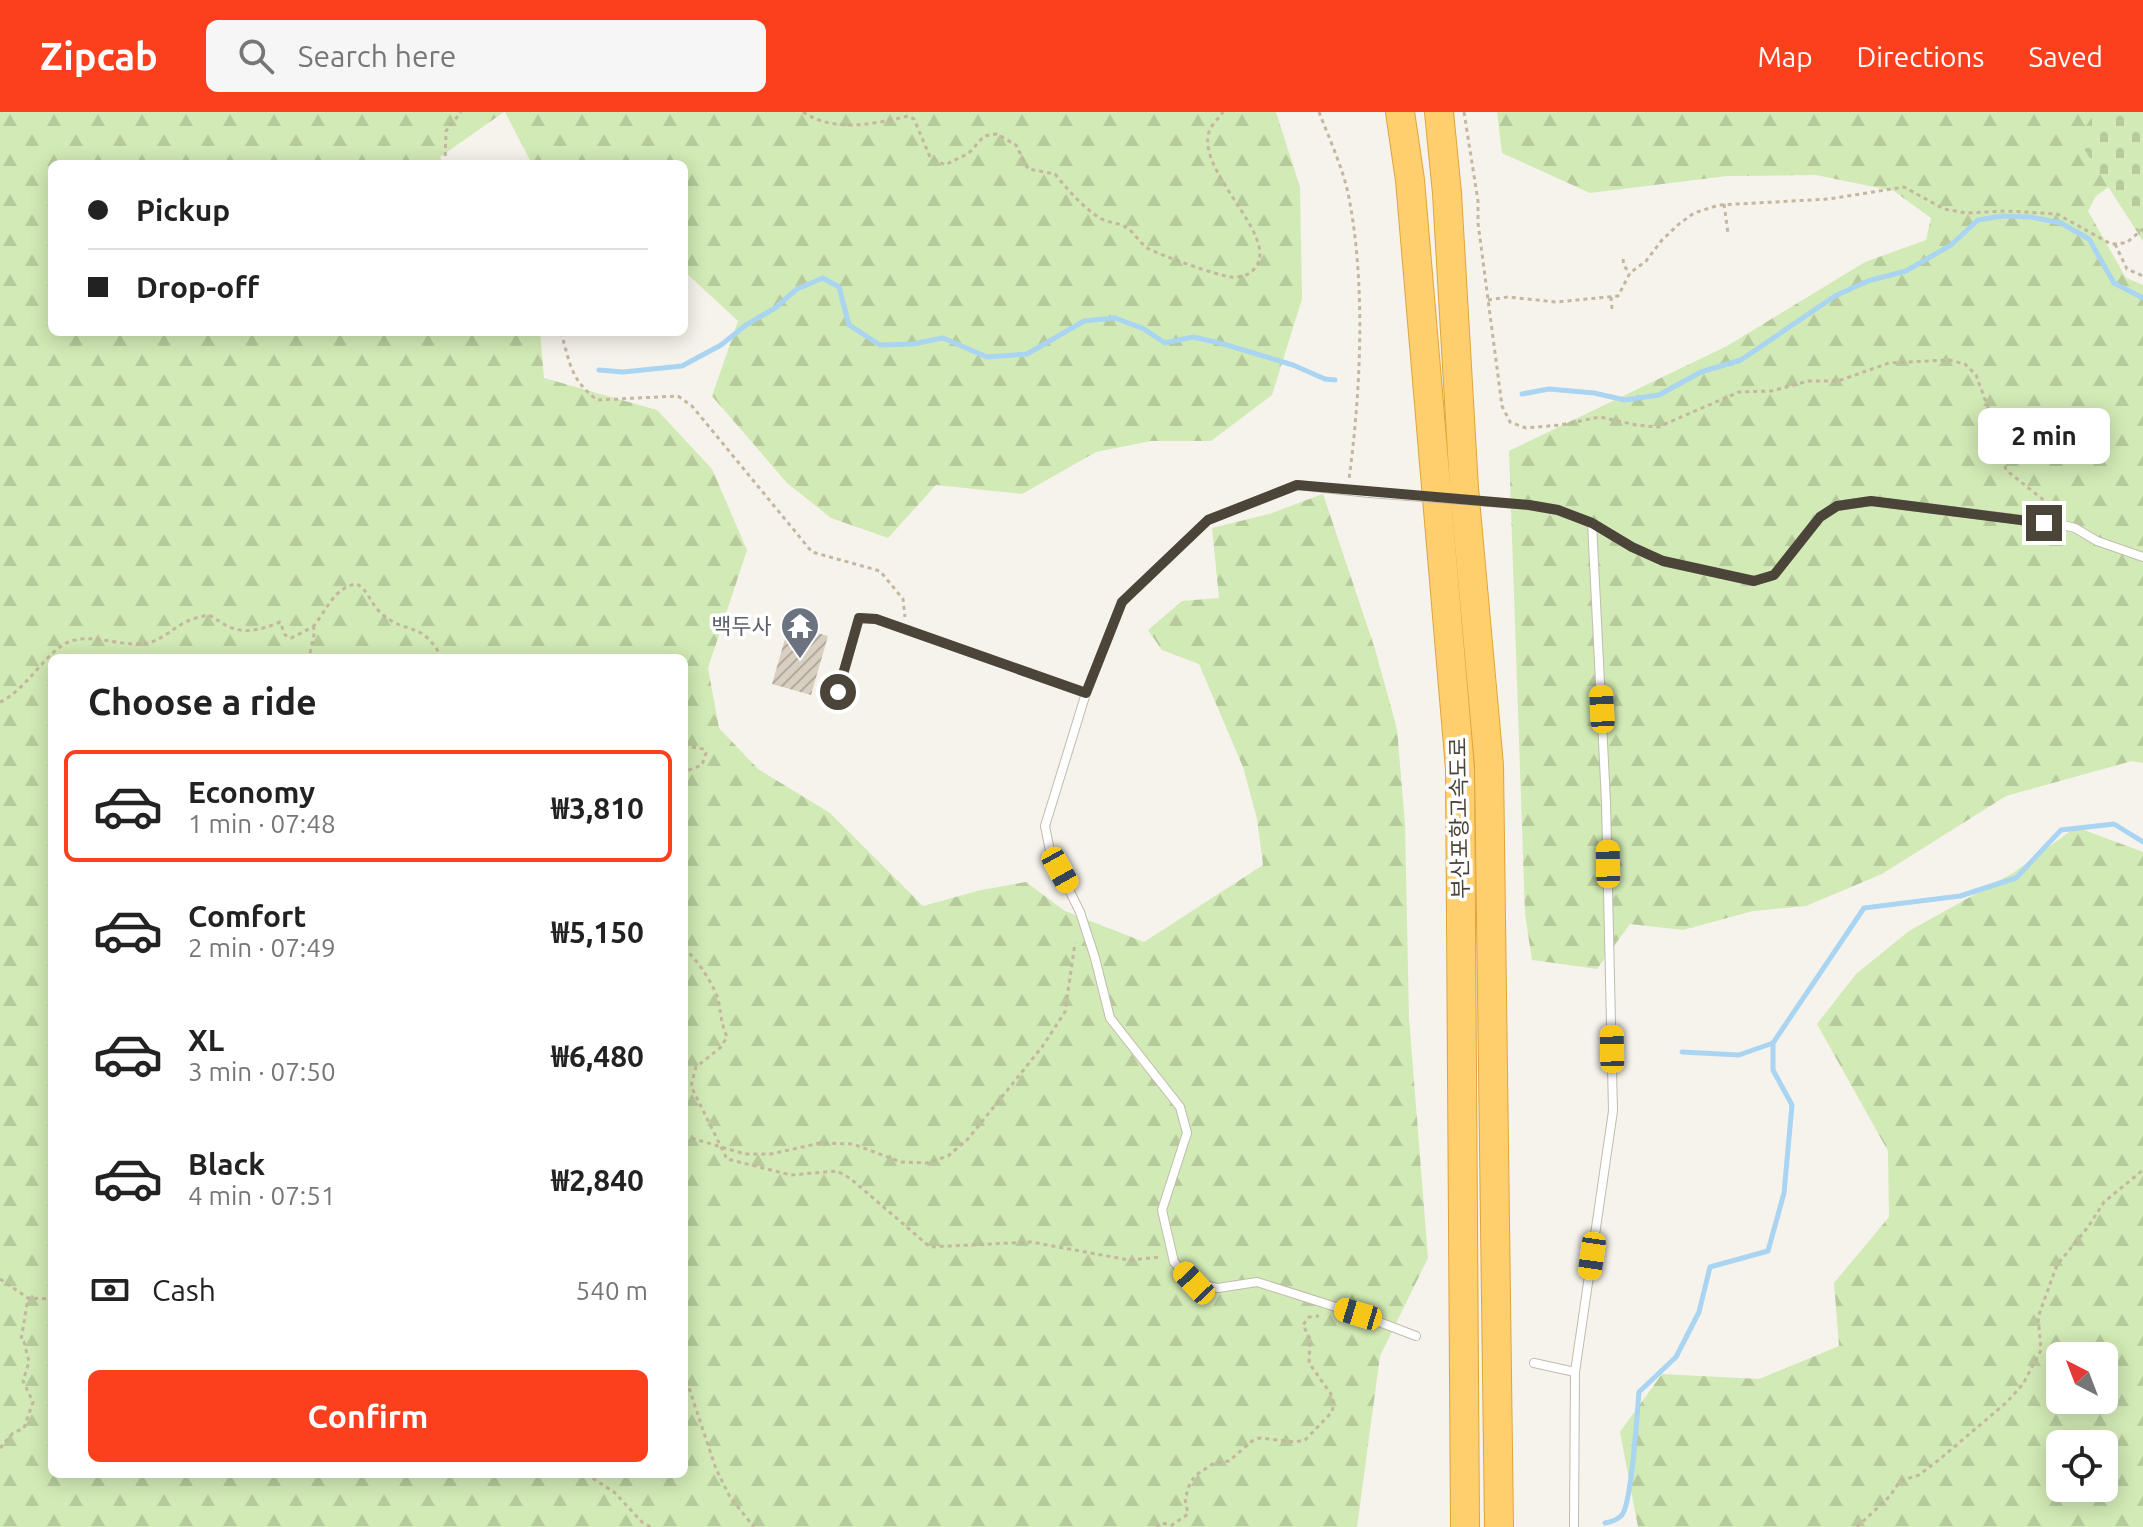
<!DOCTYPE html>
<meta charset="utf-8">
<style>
:root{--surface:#fff;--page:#f6f6f6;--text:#222;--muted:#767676;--line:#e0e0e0;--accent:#fc3f1d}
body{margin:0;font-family:Ubuntu,"Noto Sans KR",sans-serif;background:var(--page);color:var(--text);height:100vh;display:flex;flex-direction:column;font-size:30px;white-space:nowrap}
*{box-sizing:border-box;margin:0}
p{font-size:26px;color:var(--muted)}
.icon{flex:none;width:44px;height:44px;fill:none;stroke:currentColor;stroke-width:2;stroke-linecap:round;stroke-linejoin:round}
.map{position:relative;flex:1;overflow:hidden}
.side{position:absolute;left:48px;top:542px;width:640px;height:824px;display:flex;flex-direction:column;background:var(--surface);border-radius:12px;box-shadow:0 4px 20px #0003}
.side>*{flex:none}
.top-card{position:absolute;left:48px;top:48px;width:640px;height:176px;border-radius:12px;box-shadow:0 4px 20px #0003;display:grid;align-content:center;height:176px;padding:0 40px;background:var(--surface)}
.needle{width:52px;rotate:318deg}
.controls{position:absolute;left:2046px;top:1230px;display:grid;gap:16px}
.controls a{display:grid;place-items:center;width:72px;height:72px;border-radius:12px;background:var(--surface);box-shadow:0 4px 20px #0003;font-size:40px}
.end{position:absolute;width:36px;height:36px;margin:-18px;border:10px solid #4b4439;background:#fff;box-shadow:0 0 0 4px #fff}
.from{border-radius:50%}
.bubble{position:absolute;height:56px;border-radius:12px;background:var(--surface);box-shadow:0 4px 20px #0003;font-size:26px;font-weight:700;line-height:56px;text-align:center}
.car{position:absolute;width:24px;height:48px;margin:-24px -12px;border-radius:10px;box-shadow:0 0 6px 2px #0007;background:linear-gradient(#f5c518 24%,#345 0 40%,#f5c518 0 76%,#345 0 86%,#f5c518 0)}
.top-card b{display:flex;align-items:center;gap:28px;height:76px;font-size:30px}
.top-card b+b{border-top:2px solid var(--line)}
.top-card i{width:20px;height:20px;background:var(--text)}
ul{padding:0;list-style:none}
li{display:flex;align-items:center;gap:24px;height:112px;margin:0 16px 12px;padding:0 24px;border:4px solid transparent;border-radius:12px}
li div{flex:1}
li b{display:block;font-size:30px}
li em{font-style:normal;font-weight:700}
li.active{border-color:var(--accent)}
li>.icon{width:72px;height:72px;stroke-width:1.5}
h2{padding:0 40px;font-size:36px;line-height:96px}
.pay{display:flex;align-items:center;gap:20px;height:88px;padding:0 40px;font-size:30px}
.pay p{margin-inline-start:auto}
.action{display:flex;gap:16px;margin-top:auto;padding:16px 40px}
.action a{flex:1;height:92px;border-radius:12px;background:var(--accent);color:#fff;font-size:32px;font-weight:700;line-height:92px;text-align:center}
header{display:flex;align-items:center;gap:48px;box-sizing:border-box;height:112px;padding:0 40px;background:var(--accent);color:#fff}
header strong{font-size:38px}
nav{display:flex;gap:44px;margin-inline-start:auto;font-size:28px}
.search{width:560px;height:72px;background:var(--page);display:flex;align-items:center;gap:20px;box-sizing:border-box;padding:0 28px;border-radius:12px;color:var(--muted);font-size:30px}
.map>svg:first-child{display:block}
.forest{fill:url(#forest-firs);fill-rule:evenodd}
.cemetery{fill:url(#cemetery-stones)}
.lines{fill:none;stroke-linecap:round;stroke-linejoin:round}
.stream{stroke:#a9d4f2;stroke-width:5}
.building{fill:url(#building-hatch)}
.service-casing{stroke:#c2bbae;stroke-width:10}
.motorway-casing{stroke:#e0a43c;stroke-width:30}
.path{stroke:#c4b79f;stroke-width:3;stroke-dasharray:4 4;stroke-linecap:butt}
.service{stroke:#fff;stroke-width:8}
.motorway{stroke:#ffcf6e;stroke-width:28}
.service-bridge-casing{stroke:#c2bbae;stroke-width:10;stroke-linecap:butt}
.service-bridge{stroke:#fff;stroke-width:8}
.route{stroke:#4b4439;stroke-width:10}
.labels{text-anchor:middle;stroke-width:7;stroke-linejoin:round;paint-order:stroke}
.worship-label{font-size:22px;fill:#5b616d;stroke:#fff;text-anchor:end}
.street-label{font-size:22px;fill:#4b4439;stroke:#fff}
</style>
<header>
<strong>Zipcab</strong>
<div class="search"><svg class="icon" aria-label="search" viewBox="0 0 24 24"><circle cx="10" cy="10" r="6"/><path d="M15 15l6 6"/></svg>Search here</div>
<nav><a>Map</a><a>Directions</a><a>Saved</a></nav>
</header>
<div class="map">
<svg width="2143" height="1415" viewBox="0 0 2143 1415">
<defs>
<pattern id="forest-firs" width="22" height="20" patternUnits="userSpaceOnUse" patternTransform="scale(2)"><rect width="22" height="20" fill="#d2eab5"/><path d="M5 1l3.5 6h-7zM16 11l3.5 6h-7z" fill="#b6ca9c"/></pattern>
<pattern id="cemetery-stones" width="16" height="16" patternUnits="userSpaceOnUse" patternTransform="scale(2)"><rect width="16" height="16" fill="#d2eab5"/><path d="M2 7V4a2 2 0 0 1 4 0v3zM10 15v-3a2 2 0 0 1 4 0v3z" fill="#b6ca9c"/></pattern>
<pattern id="building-hatch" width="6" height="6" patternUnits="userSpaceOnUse" patternTransform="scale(2)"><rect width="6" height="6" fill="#d8cfc1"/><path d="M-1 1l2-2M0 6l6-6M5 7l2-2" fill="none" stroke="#b1aa9e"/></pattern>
</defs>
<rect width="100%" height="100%" fill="#f6f3ec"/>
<g class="forest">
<path d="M 0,0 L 504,0 L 440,45 L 443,52 L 52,52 L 52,220 L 540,220 L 544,266 L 657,298 L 712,357 L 747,438 L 708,556 L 719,616 L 758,657 L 830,701 L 923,794 L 981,778 L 1026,770 L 1065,799 L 1144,830 L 1263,753 L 1257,707 L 1243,655 L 1199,552 L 1162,538 L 1148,518 L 1182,489 L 1219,486 L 1212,416 L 1269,402 L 1323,382 L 1375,537 L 1397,617 L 1405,712 L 1409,906 L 1428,1146 L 1380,1244 L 1357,1415 L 0,1415 ZM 52,546 L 684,546 L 684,1362 L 52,1362 Z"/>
<path d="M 505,0 L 1276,0 L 1300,75 L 1302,187 L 1272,283 L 1211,329 L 1151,329 L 1096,340 L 1022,382 L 936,373 L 888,426 L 831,406 L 787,371 L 712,284 L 738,209 L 684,159 L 684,52 L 532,52 Z"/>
<path d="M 1497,0 L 2111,0 L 2122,65 L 2096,84 L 2088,99 L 2126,166 L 2143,173 L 2143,651 L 2132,649 L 2006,684 L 1882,762 L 1806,794 L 1753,799 L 1683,818 L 1630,812 L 1597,857 L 1532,848 L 1525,802 L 1509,339 L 1727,234 L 1865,150 L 1926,128 L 1931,106 L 1894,79 L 1816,63 L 1727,64 L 1590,81 L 1502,41 Z"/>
<path d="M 2076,715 L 2143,740 L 2143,1415 L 1638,1415 L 1620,1320 L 1662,1262 L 1759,1267 L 1839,1234 L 1834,1171 L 1889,1105 L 1888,1039 L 1817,912 L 1856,862 L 1909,819 L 2013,761 ZM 2060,1244 L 2104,1244 L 2104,1288 L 2060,1288 ZM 2060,1332 L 2104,1332 L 2104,1376 L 2060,1376 Z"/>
</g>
<path class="cemetery" d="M 2096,0 L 2143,0 L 2143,129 L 2077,26 Z"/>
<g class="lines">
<g class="stream">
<path d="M 599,258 L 623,260 L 682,254 L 721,233 L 746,213 L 775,196 L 797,177 L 823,166 L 839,175 L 849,213 L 880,233 L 913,232 L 943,226 L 987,245 L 1027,242 L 1084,209 L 1115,206 L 1144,217 L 1165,231 L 1193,225 L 1220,231 L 1293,253 L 1325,267 L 1335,268"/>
<path d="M 1522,282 L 1549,277 L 1594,281 L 1625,288 L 1659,283 L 1701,260 L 1741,248 L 1835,184 L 1868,169 L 1906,159 L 1951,133 L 1978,108 L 2002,104 L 2031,105 L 2061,111 L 2089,127 L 2114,171 L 2143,186"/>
<path d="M 1682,940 L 1739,943 L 1773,931 L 1864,796 L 1960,784 L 2016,766 L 2061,718 L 2114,712 L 2143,730"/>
<path d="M 1605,1411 C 1612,1410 1617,1408 1622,1403 C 1632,1390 1637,1302 1639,1280 L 1676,1245 L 1699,1200 L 1710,1155 L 1768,1139 L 1784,1081 L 1792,993 L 1773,958 L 1773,931"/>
</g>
</g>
<path class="building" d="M 789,513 L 828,524 L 811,583 L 772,572 Z"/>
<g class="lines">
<defs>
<g id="service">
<path d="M 1369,381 L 1297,373 L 1208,408 L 1122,490 L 1086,581 L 1045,714 L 1050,739 L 1080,800 L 1095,846 L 1110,906 L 1180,995 L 1187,1021 L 1162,1098 L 1174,1150 L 1194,1171 L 1218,1176 L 1257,1170 L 1358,1202 L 1416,1224"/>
<path d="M 1529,393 L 1558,398 L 1592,411 L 1632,435 L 1663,449 L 1754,469 L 1774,463 L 1820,405 L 1837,394 L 1871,389 L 2063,413 L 2075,416 L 2097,429 L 2143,445"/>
<path d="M 838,580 L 859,506 L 876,507 L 1086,581"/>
<path d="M 1534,1251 L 1575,1260 L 1574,1415"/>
<path d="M 1575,1260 L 1613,999 L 1606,690 L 1592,411"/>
</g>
<g id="motorway">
<path d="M 1400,0 L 1410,68 L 1460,657 L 1465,1415"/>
<path d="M 1439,0 L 1447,81 L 1464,376 L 1489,653 L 1499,1415"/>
</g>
</defs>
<use href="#service" class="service-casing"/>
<use href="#motorway" class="motorway-casing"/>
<g class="path">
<path d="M 803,0 C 834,21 874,12 908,4 L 914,7 L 930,45 L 945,53 L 969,41 L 984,24 L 997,22 L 1016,33 L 1028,57 L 1055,62 C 1068,78 1081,93 1098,105 C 1107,111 1118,110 1127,116 C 1135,121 1140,132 1149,137 C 1160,143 1219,164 1231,165 C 1235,166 1245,164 1248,162 C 1293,134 1195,63 1209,20 C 1211,13 1219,6 1223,0"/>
<path d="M 1319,0 C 1329,26 1342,54 1348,81 C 1366,169 1361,278 1349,367"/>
<path d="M 1464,0 L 1478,89 L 1478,111 L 1502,294 L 1510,310 L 1526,316 L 1560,313 L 1600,305 L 1636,313 L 1658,315 L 1739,280 L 1772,279 L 1808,269 L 1838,269 L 1889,251 L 1949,248 L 1965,252 L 1976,263 L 1998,323 L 2006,358 L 2056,398"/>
<path d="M 445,52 L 446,19 L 461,0"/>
<path d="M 1724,92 L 1728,121"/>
<path d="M 2115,132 L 2127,157 L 2143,164"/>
<path d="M 1623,147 L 1624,154 L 1630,161"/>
<path d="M 1611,185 L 1612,197"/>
<path d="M 1488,188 L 1508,185 L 1556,190 L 1618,184 L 1630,161 L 1646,149 L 1662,128 L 1679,112 L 1694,101 L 1719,93 L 1829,87 L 1904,75 L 1944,97 L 1966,101 L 2006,99 L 2057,102 L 2111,132 L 2126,131 L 2143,117"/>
<path d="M 561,220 C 570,251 570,267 597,288 L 678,284 L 692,294 L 812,440 L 880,459 L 903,487 L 905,505"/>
<path d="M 313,515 C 326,499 335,474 357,472 C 369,479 371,493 382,502 C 407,524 421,507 442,546"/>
<path d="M 0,590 C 26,579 47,537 71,529 C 93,522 117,533 140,532 C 159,532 173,515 190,508 C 196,506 202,504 208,503 C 217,506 224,514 232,516 C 248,522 266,516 280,510 L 285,523 L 291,526 L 313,515 L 315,518 L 309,546"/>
<path d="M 684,634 L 704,637 L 706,641 L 702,653 L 684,660"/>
<path d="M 684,836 C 696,846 717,876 719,892 C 721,905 722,913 727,925 L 721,935 L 696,955 L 691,974 L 727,1047 L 791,1063 L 837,1059 L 851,1067 L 930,1135 L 1031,1130 L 1129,1148 L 1161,1145"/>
<path d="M 684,1024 L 745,1042 L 771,1042 L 820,1031 L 853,1032 L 901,1050 L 927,1051 L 948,1044 L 968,1027 L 1042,935 L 1065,900 L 1075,831"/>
<path d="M 0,1167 L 28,1186 L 52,1187"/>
<path d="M 684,1261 L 716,1357 L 730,1385 L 754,1415"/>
<path d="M 0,1336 L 13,1321 L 24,1316 L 33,1290 L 23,1269 L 29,1250 L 24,1230 L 21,1228 L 28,1186"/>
<path d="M 586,1362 L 614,1380 L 643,1411 L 651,1415"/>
<path d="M 1156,1415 L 1162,1411 L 1172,1413 L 1188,1402 L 1185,1387 L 1190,1371 L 1196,1363 L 1214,1351 L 1229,1349 L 1252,1329 L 1260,1326 L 1295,1330 L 1305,1328 L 1332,1300 L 1334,1291 L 1331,1282 L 1309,1251 L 1310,1227 L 1303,1213 L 1309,1205 L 1319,1204"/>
<path d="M 1857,1415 L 1890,1384 L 1900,1369 L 1919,1363 L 1940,1347 L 2007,1290 L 2023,1272 L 2041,1238 L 2038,1205 L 2057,1153 L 2088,1115 L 2104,1090 L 2143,1058"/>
</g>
<use href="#service" class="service"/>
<use href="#motorway" class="motorway"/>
<defs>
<path id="service-bridge" d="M 1369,381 L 1529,393"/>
</defs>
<use href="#service-bridge" class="service-bridge-casing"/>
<use href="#service-bridge" class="service-bridge"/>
</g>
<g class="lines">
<path class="route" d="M 838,580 L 859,506 L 876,507 L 1086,581 L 1122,490 L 1208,408 L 1297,373 L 1529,393 L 1558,398 L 1592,411 L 1632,435 L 1663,449 L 1754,469 L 1774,463 L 1820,405 L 1837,394 L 1871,389 L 2044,411"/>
</g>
<defs>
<symbol id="temple-pin" viewBox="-11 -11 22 30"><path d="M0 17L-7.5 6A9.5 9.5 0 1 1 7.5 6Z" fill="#6b7280" stroke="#fff"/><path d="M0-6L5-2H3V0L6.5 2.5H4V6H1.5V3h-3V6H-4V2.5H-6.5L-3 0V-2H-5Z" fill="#fff"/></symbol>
</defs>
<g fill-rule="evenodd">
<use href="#temple-pin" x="778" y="492" width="44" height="60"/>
</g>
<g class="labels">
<g class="worship-label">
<text x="772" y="522">백두사</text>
</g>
<g class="street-label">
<text transform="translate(1459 706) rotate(-91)" y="8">부산포항고속도로</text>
</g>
</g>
</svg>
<div class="controls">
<a><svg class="needle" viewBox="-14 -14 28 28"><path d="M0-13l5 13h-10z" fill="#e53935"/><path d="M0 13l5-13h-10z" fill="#767676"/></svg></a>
<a><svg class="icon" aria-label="locate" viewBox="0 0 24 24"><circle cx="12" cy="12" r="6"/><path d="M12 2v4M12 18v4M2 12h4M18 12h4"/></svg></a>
</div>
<i class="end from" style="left:838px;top:580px"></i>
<i class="end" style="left:2044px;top:411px"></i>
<div class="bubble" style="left:1978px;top:296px;width:132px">2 min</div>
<i class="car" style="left:1602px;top:597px;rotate:357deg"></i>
<i class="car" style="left:1608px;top:752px;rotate:359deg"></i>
<i class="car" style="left:1060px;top:758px;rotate:151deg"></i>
<i class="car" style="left:1612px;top:937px;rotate:359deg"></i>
<i class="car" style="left:1592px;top:1144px;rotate:188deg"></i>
<i class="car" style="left:1194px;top:1171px;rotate:317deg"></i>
<i class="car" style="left:1358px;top:1202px;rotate:287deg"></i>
<div class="top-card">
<b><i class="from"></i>Pickup</b>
<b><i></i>Drop-off</b>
</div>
<section class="side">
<h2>Choose a ride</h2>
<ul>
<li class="active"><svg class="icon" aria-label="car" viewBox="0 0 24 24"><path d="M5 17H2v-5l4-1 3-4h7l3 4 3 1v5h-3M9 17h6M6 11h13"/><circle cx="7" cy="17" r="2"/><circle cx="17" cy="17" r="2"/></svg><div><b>Economy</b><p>1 min · 07:48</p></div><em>₩3,810</em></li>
<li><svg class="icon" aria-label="car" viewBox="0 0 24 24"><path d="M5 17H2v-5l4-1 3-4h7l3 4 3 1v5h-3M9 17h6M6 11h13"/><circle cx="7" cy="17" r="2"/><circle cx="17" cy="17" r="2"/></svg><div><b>Comfort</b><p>2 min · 07:49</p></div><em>₩5,150</em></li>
<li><svg class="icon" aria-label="car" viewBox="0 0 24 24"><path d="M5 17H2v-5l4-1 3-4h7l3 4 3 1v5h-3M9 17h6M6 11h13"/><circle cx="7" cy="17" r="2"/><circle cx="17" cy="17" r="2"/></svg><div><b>XL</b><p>3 min · 07:50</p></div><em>₩6,480</em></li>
<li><svg class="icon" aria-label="car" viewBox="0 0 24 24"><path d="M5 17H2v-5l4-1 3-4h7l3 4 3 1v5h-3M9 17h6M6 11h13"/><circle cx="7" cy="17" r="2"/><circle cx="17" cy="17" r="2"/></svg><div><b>Black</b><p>4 min · 07:51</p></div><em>₩2,840</em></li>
</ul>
<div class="pay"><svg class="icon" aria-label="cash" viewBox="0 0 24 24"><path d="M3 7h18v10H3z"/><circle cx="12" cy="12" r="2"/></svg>Cash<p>540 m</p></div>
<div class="action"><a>Confirm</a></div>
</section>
</div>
